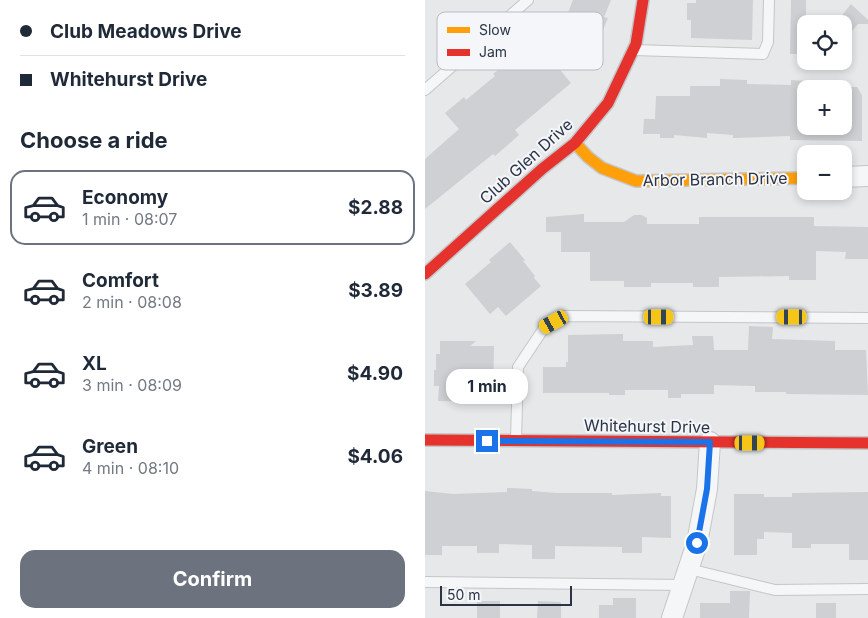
<!DOCTYPE html>
<meta charset="utf-8">
<style>
:root{--surface:#fff;--page:#f2f2f3;--text:#1f2937;--muted:#747a83;--line:#e0e1e3;--accent:#6c737f}
body{margin:0;font-family:Inter,sans-serif;background:var(--page);color:var(--text);height:100vh;display:flex;flex-direction:column;font-size:19px;white-space:nowrap}
*{box-sizing:border-box;margin:0}
p{font-size:16px;color:var(--muted)}
.icon{flex:none;width:28px;height:28px;fill:none;stroke:currentColor;stroke-width:2;stroke-linecap:round;stroke-linejoin:round}
.map{position:relative;flex:1;overflow:hidden}
.panel{display:flex;flex-direction:column;background:var(--surface);width:425px}
.panel>*{flex:none}
.guide{display:grid;align-content:center;height:110px;padding:0 20px;background:var(--surface)}
.controls{position:absolute;left:372px;top:15px;display:grid;gap:10px}
.controls a{display:grid;place-items:center;width:55px;height:55px;border-radius:10px;background:var(--surface);box-shadow:0 2px 8px #0003;font-size:25px}
.scale{position:absolute;left:15px;bottom:12px;width:132px;box-sizing:border-box;padding-left:5px;border:2px solid #2b3445;border-top:0;font-size:14px;line-height:18px;white-space:nowrap;color:#2b3445;-webkit-text-stroke:4px #f4f6f9;paint-order:stroke}
.end{position:absolute;width:22px;height:22px;margin:-11px;border:6px solid #1a73e8;background:#fff;box-shadow:0 0 0 2px #fff}
.from{border-radius:50%}
.bubble{position:absolute;height:35px;border-radius:15px;background:var(--surface);box-shadow:0 2px 8px #0003;font-size:16px;font-weight:700;line-height:35px;text-align:center}
.car{position:absolute;width:15px;height:30px;margin:-15px -8px;border-radius:6px;box-shadow:0 0 4px 1px #0007;background:linear-gradient(#f5c518 24%,#345 0 40%,#f5c518 0 76%,#345 0 86%,#f5c518 0)}
.guide b{display:flex;align-items:center;gap:18px;height:48px;font-size:19px}
.guide b+b{border-top:1px solid var(--line)}
.guide i{width:12px;height:12px;background:var(--text)}
ul{padding:0;list-style:none}
li{display:flex;align-items:center;gap:15px;height:75px;margin:0 10px 8px;padding:0 10px;border:2px solid transparent;border-radius:15px}
li div{flex:1}
li b{display:block;font-size:19px}
li em{font-style:normal;font-weight:700}
li.selected{border-color:var(--accent)}
li>.icon{width:45px;height:45px;stroke-width:1.5}
h2{padding:0 20px;font-size:22px;line-height:60px}
.button{display:flex;gap:10px;margin-top:auto;padding:10px 20px}
.button a{flex:1;height:58px;border-radius:15px;background:var(--accent);color:#fff;font-size:20px;font-weight:700;line-height:58px;text-align:center}
main{display:flex;flex:1;min-height:0}
.map>svg:first-child{display:block}
.building{fill:#ced0d3}
.lines{fill:none;stroke-linecap:round;stroke-linejoin:round}
.lane-casing{stroke:#c4c6c8;stroke-width:12}
.street-casing{stroke:#c4c6c8;stroke-width:22}
.slow-casing{stroke:#c4c6c8;stroke-width:14}
.jam-casing{stroke:#c4c6c8;stroke-width:14}
.lane{stroke:#f5f6f7;stroke-width:10}
.street{stroke:#f5f6f7;stroke-width:20}
.slow{stroke:#ff9f0a;stroke-width:11}
.jam{stroke:#e5322d;stroke-width:11}
.route{stroke:#1a73e8;stroke-width:6}
.labels{text-anchor:middle;stroke-width:4;stroke-linejoin:round;paint-order:stroke}
.street-label{font-size:16px;fill:#2b3445;stroke:#f4f6f9}
.key{fill:#f4f6f9;stroke:#b8bcc3;stroke-width:1}
.key-label{font-size:14px;fill:#2b3445}
</style>
<main>
<section class="panel">
<div class="guide">
<b><i class="from"></i>Club Meadows Drive</b>
<b><i></i>Whitehurst Drive</b>
</div>
<h2>Choose a ride</h2>
<ul>
<li class="selected"><svg class="icon" aria-label="car" viewBox="0 0 24 24"><path d="M5 17H2v-5l4-1 3-4h7l3 4 3 1v5h-3M9 17h6M6 11h13"/><circle cx="7" cy="17" r="2"/><circle cx="17" cy="17" r="2"/></svg><div><b>Economy</b><p>1 min · 08:07</p></div><em>$2.88</em></li>
<li><svg class="icon" aria-label="car" viewBox="0 0 24 24"><path d="M5 17H2v-5l4-1 3-4h7l3 4 3 1v5h-3M9 17h6M6 11h13"/><circle cx="7" cy="17" r="2"/><circle cx="17" cy="17" r="2"/></svg><div><b>Comfort</b><p>2 min · 08:08</p></div><em>$3.89</em></li>
<li><svg class="icon" aria-label="car" viewBox="0 0 24 24"><path d="M5 17H2v-5l4-1 3-4h7l3 4 3 1v5h-3M9 17h6M6 11h13"/><circle cx="7" cy="17" r="2"/><circle cx="17" cy="17" r="2"/></svg><div><b>XL</b><p>3 min · 08:09</p></div><em>$4.90</em></li>
<li><svg class="icon" aria-label="car" viewBox="0 0 24 24"><path d="M5 17H2v-5l4-1 3-4h7l3 4 3 1v5h-3M9 17h6M6 11h13"/><circle cx="7" cy="17" r="2"/><circle cx="17" cy="17" r="2"/></svg><div><b>Green</b><p>4 min · 08:10</p></div><em>$4.06</em></li>
</ul>
<div class="button"><a>Confirm</a></div>
</section>
<div class="map">
<svg width="443" height="618" viewBox="0 0 443 618">
<rect width="100%" height="100%" fill="#e6e8ea"/>
<g class="building">
<path d="M 148,0 L 186,0 L 179,17 L 183,18 L 169,51 L 156,46 L 153,52 L 126,41 L 133,23 L 138,25 Z"/>
<path d="M 271,0 L 328,0 L 327,40 L 266,38 L 266,20 L 262,20 L 262,3 L 271,3 Z"/>
<path d="M 366,0 L 381,0 L 381,54 L 365,54 Z"/>
<path d="M 426,4 L 443,20 L 443,24 L 433,24 L 419,40 L 419,24 L 410,24 Z"/>
<path d="M 109,38 L 146,83 L 90,130 L 94,135 L 70,156 L 68,154 L 0,209 L 0,159 L 34,129 L 20,113 L 39,97 L 41,100 L 70,76 L 68,74 L 89,57 L 87,55 L 98,48 Z"/>
<path d="M 295,79 L 322,80 L 322,84 L 366,85 L 366,80 L 381,81 L 381,126 L 419,126 L 419,87 L 432,87 L 437,95 L 437,141 L 365,140 L 365,136 L 308,138 L 308,135 L 282,133 L 282,138 L 249,135 L 249,138 L 235,138 L 235,134 L 218,134 L 219,119 L 230,119 L 231,96 L 265,96 L 265,86 L 295,86 Z"/>
<path d="M 159,214 L 159,222 L 199,222 L 209,215 L 217,215 L 222,218 L 222,224 L 274,224 L 274,217 L 389,217 L 389,226 L 443,227 L 443,259 L 420,259 L 421,252 L 391,251 L 391,280 L 364,280 L 364,276 L 294,277 L 294,287 L 268,287 L 268,283 L 226,283 L 226,287 L 199,287 L 199,281 L 165,281 L 165,252 L 136,252 L 136,232 L 121,232 L 121,217 Z"/>
<path d="M 85,242 L 100,260 L 98,261 L 110,276 L 109,278 L 116,286 L 81,316 L 73,307 L 65,314 L 40,284 L 66,262 L 64,260 Z"/>
<path d="M 324,326 L 348,327 L 347,339 L 410,341 L 410,350 L 441,350 L 443,395 L 361,394 L 361,392 L 330,392 L 330,386 L 289,385 L 289,394 L 256,394 L 256,398 L 243,398 L 243,390 L 200,390 L 200,395 L 184,395 L 184,393 L 118,393 L 118,367 L 141,367 L 141,362 L 143,362 L 143,335 L 198,334 L 198,341 L 228,341 L 228,347 L 268,345 L 267,336 L 288,336 L 289,350 L 323,350 Z"/>
<path d="M 15,341 L 51,341 L 45,346 L 69,346 L 68,402 L 13,401 L 14,386 L 9,386 L 9,370 L 11,370 L 11,354 L 15,354 Z"/>
<path d="M 82,488 L 107,489 L 107,491 L 131,493 L 187,493 L 187,495 L 236,493 L 236,496 L 246,496 L 246,538 L 217,537 L 217,553 L 197,553 L 197,547 L 130,546 L 130,559 L 107,559 L 107,545 L 74,544 L 74,553 L 52,553 L 52,546 L 17,546 L 17,555 L 0,555 L 0,491 L 28,494 L 82,492 Z"/>
<path d="M 443,492 L 443,560 L 424,560 L 424,544 L 386,544 L 386,548 L 367,548 L 367,533 L 339,532 L 339,539 L 332,539 L 332,555 L 309,555 L 309,494 L 339,494 L 339,497 L 367,497 L 367,493 Z"/>
<path d="M 305,591 L 325,591 L 324,618 L 275,618 L 275,603 L 305,603 Z"/>
<path d="M 188,598 L 211,598 L 211,618 L 174,618 L 174,605 L 188,605 Z"/>
<rect x="52" y="601" width="23" height="17"/>
<path d="M 113,601 L 136,602 L 136,618 L 112,618 Z"/>
<rect x="391" y="603" width="20" height="15"/>
</g>
<g class="lines">
<defs>
<g id="lane">
<path d="M 209,50 L 338,54 L 343,42 L 344,0"/>
<path d="M 0,90 L 103,0"/>
<path d="M 91,440 L 93,367 L 119,328 L 140,316 L 443,318"/>
<path d="M 264,569 L 350,590 L 443,589"/>
<path d="M 0,582 L 259,585"/>
</g>
<g id="street">
<path d="M 419,177 L 443,176"/>
<path d="M 247,618 L 272,543 L 282,489 L 285,442"/>
</g>
<path id="slow" d="M 150,143 L 163,157 L 177,168 L 211,181 L 381,178"/>
<g id="jam">
<path d="M 0,274 L 117,169 L 150,143 L 183,103 L 211,44 L 218,0"/>
<path d="M 0,440 L 443,443"/>
</g>
</defs>
<use href="#lane" class="lane-casing"/>
<use href="#street" class="street-casing"/>
<use href="#slow" class="slow-casing"/>
<use href="#jam" class="jam-casing"/>
<use href="#lane" class="lane"/>
<use href="#street" class="street"/>
<use href="#slow" class="slow"/>
<use href="#jam" class="jam"/>
</g>
<g class="lines">
<path class="route" d="M 62,441 L 285,442 L 282,489 L 272,543"/>
</g>
<g class="labels">
<g class="street-label">
<text transform="translate(101 161) rotate(-42)" y="6">Club Glen Drive</text>
<text transform="translate(290 179) rotate(-1)" y="6">Arbor Branch Drive</text>
<text transform="translate(222 426) rotate(1)" y="6">Whitehurst Drive</text>
</g>
</g>
<rect x="12" y="12" width="166" height="58" rx="8" class="key"/>
<rect x="22" y="27" width="23" height="6" fill="#ff9f0a"/>
<rect x="22" y="49" width="23" height="7" fill="#e5322d"/>
<g class="key-label">
<text x="54" y="35">Slow</text>
<text x="54" y="57">Jam</text>
</g>
</svg>
<div class="controls">
<a><svg class="icon" aria-label="locate" viewBox="0 0 24 24"><circle cx="12" cy="12" r="6"/><path d="M12 2v4M12 18v4M2 12h4M18 12h4"/></svg></a>
<a>+</a>
<a>−</a>
</div>
<div class="scale">50 m</div>
<i class="end from" style="left:272px;top:543px"></i>
<i class="end" style="left:62px;top:441px"></i>
<div class="bubble" style="left:21px;top:369px;width:82px">1 min</div>
<i class="car" style="left:234px;top:317px;rotate:90deg"></i>
<i class="car" style="left:367px;top:317px;rotate:270deg"></i>
<i class="car" style="left:129px;top:322px;rotate:241deg"></i>
<i class="car" style="left:325px;top:443px;rotate:90deg"></i>
</div>
</main>
